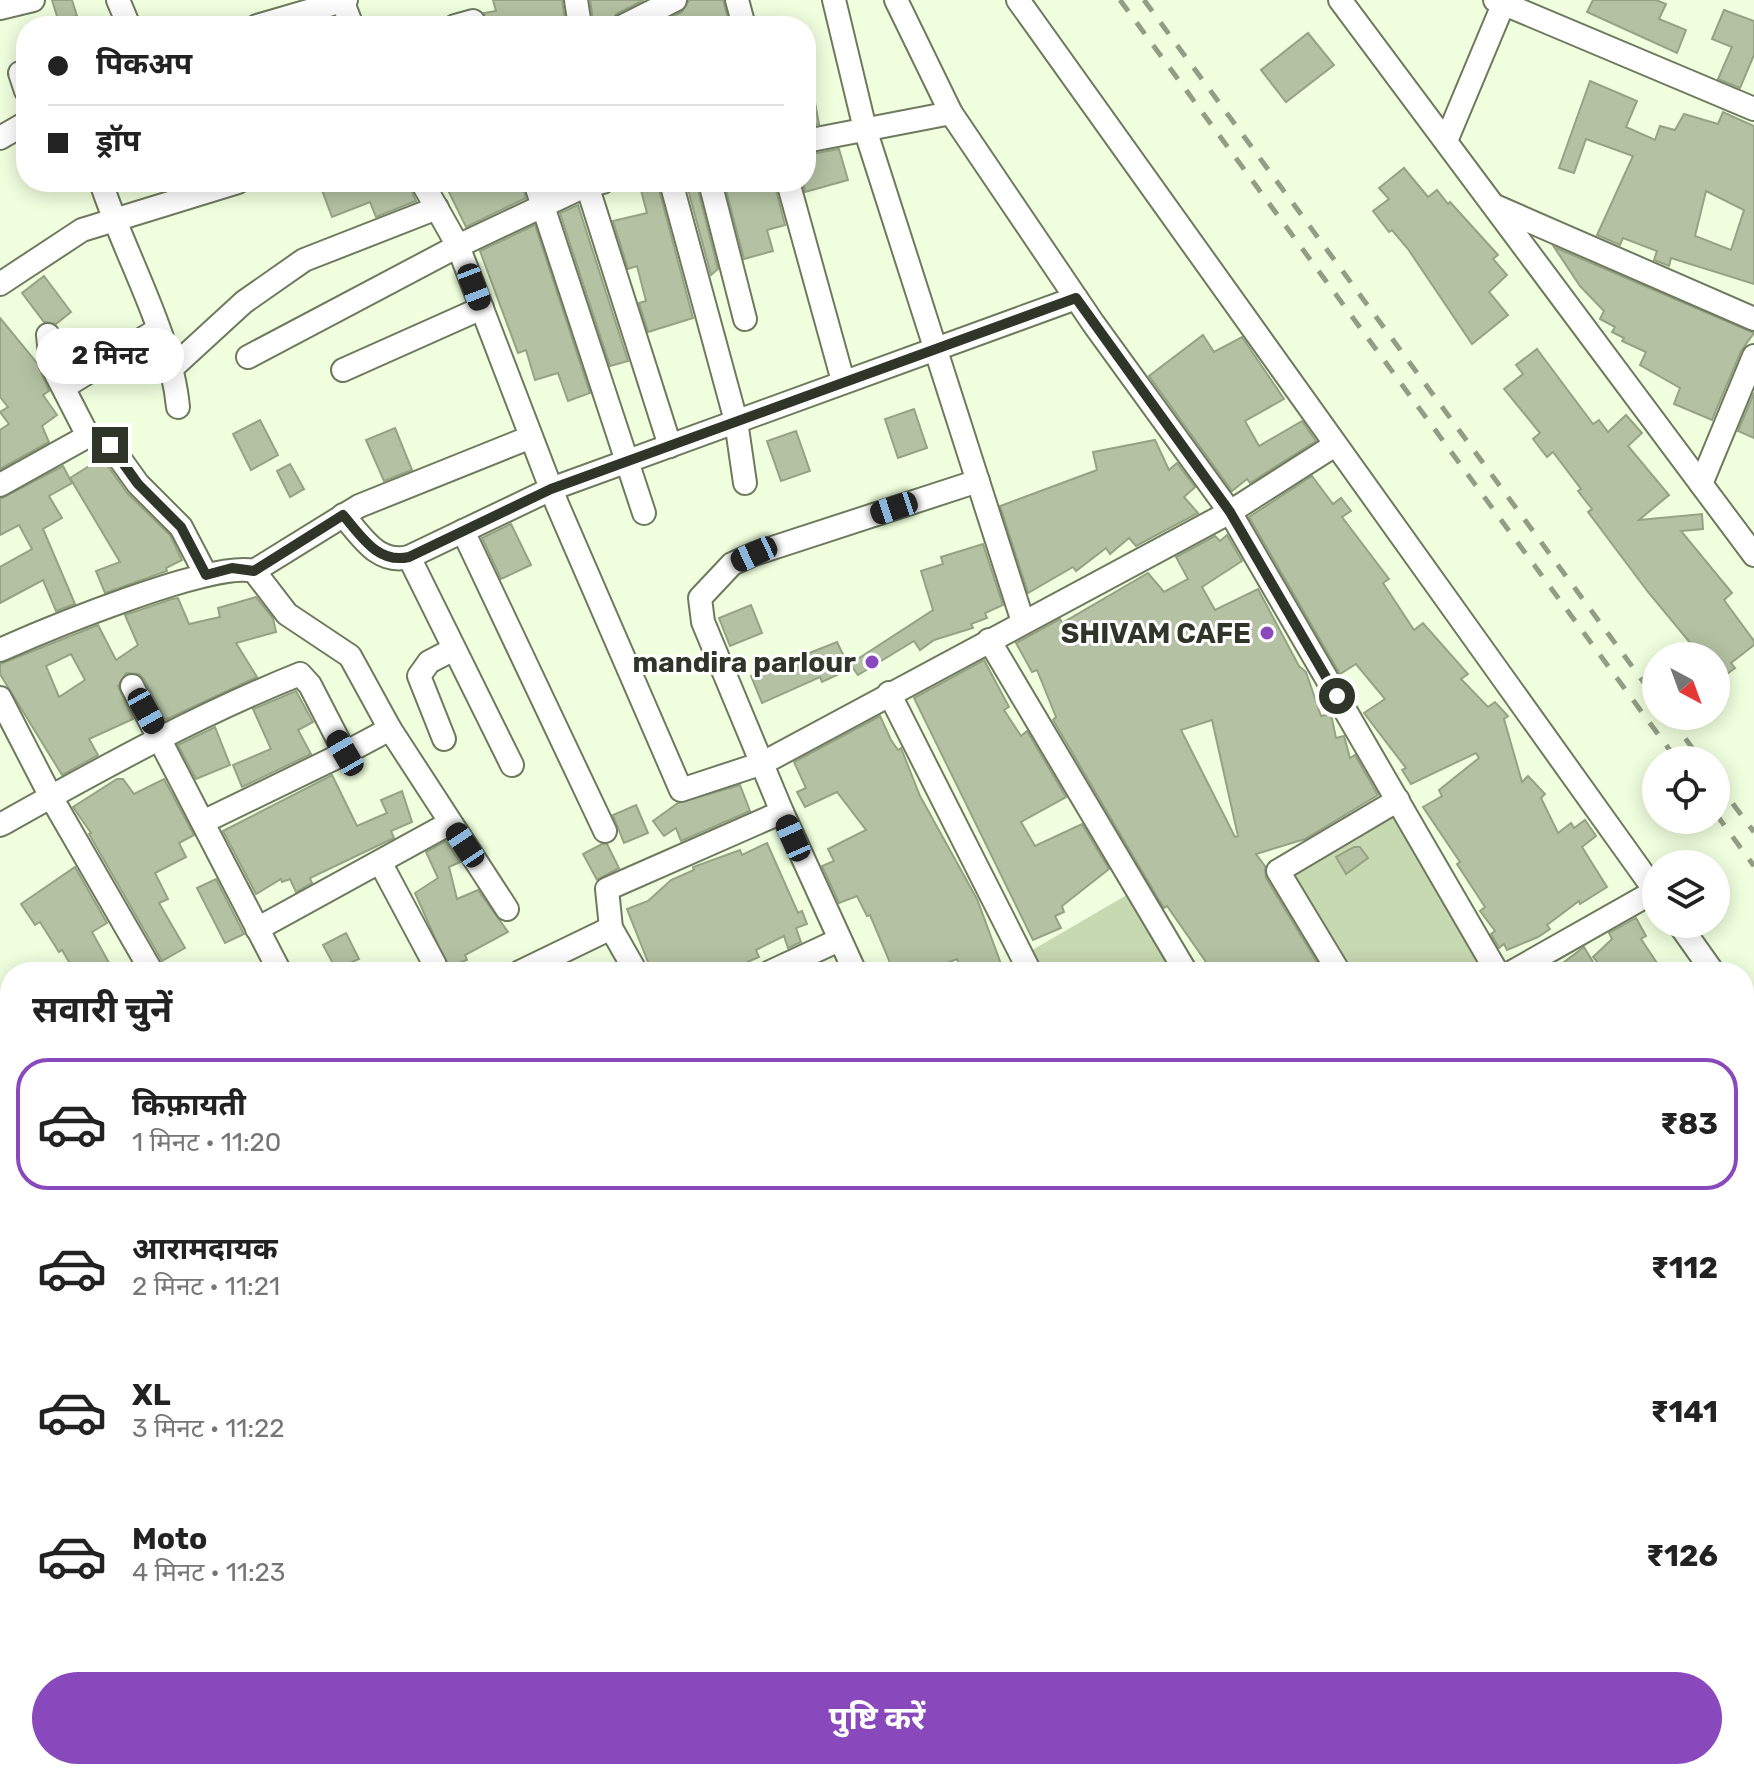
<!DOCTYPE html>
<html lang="hi">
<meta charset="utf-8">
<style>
:root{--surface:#fff;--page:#f6f6f6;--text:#222;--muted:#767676;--line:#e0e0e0;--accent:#8a48bd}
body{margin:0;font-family:Rubik,"Noto Sans Devanagari",sans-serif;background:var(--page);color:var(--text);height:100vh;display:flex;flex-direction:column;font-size:30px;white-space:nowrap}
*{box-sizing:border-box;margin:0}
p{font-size:26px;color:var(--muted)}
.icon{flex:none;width:44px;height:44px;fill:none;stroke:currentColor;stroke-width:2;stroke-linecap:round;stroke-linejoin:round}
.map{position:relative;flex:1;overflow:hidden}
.side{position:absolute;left:0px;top:962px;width:1754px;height:818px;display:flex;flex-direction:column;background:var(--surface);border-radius:32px 32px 0 0;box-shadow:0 4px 20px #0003}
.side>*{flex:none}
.hud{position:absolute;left:16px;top:16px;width:800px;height:176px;border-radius:32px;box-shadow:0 4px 20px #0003;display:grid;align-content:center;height:176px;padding:0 32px;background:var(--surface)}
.needle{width:52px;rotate:139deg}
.fabs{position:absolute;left:1642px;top:642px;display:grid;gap:16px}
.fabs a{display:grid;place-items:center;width:88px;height:88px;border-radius:50%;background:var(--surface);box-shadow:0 4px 20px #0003;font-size:40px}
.end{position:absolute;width:36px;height:36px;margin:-18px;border:10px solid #2f3528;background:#fff;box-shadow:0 0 0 4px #fff}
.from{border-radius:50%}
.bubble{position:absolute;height:56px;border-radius:28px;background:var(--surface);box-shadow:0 4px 20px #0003;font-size:26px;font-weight:700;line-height:56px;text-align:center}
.car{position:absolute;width:24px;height:48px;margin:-24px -12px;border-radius:10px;box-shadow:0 0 6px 2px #0007;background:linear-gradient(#222 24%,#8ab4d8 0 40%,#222 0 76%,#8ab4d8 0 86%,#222 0)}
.hud b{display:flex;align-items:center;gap:28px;height:76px;font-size:30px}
.hud b+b{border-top:2px solid var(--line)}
.hud i{width:20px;height:20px;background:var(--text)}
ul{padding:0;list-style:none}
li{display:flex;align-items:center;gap:24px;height:132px;margin:0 16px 12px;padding:0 16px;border:4px solid transparent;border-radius:32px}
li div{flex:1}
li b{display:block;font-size:30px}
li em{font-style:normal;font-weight:700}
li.active{border-color:var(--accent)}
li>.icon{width:72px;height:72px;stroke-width:1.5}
h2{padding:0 32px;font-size:36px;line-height:96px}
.action{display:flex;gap:16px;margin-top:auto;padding:16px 32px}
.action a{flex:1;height:92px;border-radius:48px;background:var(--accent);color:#fff;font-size:32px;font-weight:700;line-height:92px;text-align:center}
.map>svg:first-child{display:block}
.green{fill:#c7d9b1}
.building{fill:#b4c2a3;stroke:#95a284;stroke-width:2;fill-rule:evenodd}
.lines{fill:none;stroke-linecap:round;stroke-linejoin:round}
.minor-casing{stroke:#6e7a5e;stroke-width:26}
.minor{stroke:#fff;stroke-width:22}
.rail{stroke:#929d85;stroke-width:5;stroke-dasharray:14 14;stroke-linecap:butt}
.route{stroke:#2f3528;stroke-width:10}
.poi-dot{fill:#8a48bd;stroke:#fff;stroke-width:3}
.labels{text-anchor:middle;stroke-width:6;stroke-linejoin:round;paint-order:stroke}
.poi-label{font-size:28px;font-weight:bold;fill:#2f3528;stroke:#fff;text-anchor:end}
</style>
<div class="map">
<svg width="1754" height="1779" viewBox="0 0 1754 1779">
<rect width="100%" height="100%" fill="#f0ffde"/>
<g class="green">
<path d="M 1398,800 L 1497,972 L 1339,972 L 1278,871 Z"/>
<path d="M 1137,889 L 1186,972 L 1030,972 L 1022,956 Z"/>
</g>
<g class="building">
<path d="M 52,0 L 72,0 L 77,16 L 72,17 L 75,26 L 60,26 Z"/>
<path d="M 493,0 L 562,0 L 566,26 L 486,26 L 484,13 L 496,11 Z"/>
<path d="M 590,0 L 644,0 L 616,14 L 609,26 L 594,26 Z"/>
<path d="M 689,0 L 723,0 L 730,26 L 654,26 L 682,12 Z"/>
<path d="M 1593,0 L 1656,0 L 1666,4 L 1659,19 L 1686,30 L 1677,53 L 1587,12 Z"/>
<path d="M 1724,10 L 1754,21 L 1754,55 L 1740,88 L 1718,79 L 1732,47 L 1712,39 Z"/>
<path d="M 1308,33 L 1334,65 L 1286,102 L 1261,70 Z"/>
<path d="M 1590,81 L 1637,101 L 1626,127 L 1655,140 L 1660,126 L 1675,130 L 1684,114 L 1718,124 L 1723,112 L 1754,126 L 1754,284 L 1671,258 L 1669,266 L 1654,260 L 1657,251 L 1623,238 L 1620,245 L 1597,235 L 1633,156 L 1586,139 L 1574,173 L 1559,168 ZM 1706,191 L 1744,210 L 1731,250 L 1695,236 Z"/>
<path d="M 806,92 L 813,92 L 819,124 L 806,127 Z"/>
<path d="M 839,149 L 848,180 L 805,192 L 803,182 L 806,182 L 806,155 Z"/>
<path d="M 1404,168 L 1428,197 L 1437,190 L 1448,204 L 1450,202 L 1498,255 L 1493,259 L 1507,275 L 1489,292 L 1508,315 L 1472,344 L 1408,249 L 1392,230 L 1389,232 L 1373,211 L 1389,199 L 1379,188 Z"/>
<path d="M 319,182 L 408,182 L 416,201 L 376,217 L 370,202 L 332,217 Z"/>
<path d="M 438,182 L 521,182 L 526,198 L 466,227 L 446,186 L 442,188 Z"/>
<path d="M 686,182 L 696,182 L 718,269 L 711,275 Z"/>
<path d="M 724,182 L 774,182 L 785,225 L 767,230 L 773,251 L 744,259 Z"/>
<path d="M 658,186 L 693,318 L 648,332 L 639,303 L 646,301 L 637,266 L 628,269 L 613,221 L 647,213 L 641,190 Z"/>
<path d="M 578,205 L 628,361 L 610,366 L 560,213 Z"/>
<path d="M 535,225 L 590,393 L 568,401 L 558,373 L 535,380 L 526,350 L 518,353 L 480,251 Z"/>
<path d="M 1554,247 L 1754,333 L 1741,351 L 1712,420 L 1674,404 L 1680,388 L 1640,365 L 1646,352 L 1622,341 L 1624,338 L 1612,332 L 1615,327 L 1600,319 L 1604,311 L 1580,286 Z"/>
<path d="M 44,276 L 71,312 L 56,324 L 44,322 L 22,293 Z"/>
<path d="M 0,318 L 37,363 L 49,391 L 43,395 L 57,415 L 42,426 L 49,442 L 0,469 L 0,430 L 9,424 L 0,412 L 8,407 L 0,397 Z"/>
<path d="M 1203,335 L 1214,352 L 1242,337 L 1284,399 L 1245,421 L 1259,446 L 1302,421 L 1316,441 L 1250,483 L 1247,479 L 1232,491 L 1149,376 Z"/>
<path d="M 1537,349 L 1593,424 L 1599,420 L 1608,432 L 1626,415 L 1642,433 L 1628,446 L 1669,495 L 1639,520 L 1702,514 L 1703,529 L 1681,531 L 1732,593 L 1724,600 L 1754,641 L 1754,645 L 1731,663 L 1735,668 L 1716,682 L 1716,656 L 1701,656 L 1648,592 L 1588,512 L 1592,509 L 1578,491 L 1581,489 L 1553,452 L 1547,457 L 1533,439 L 1540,433 L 1504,389 L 1523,374 L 1516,365 Z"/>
<path d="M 1754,393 L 1754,438 L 1738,431 Z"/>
<path d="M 914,409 L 927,448 L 898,458 L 885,419 Z"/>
<path d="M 260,420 L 278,455 L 251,470 L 233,434 Z"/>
<path d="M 395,428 L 412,470 L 384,481 L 366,440 Z"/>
<path d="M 796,431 L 810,471 L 781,481 L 767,441 Z"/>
<path d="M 1155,440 L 1169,470 L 1177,463 L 1195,487 L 1184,497 L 1198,513 L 1136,546 L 1129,538 L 1110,554 L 1106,548 L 1076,571 L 1073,567 L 1028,593 L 1000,506 L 1097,470 L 1093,452 Z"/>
<path d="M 102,458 L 128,494 L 170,535 L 182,560 L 166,568 L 167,571 L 105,593 L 96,571 L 120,562 L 70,478 Z"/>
<path d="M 290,464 L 304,489 L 290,497 L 277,471 Z"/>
<path d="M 63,466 L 72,483 L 49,496 L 62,518 L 43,529 L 75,604 L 56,611 L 43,580 L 0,603 L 0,567 L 32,549 L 19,525 L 0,535 L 0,499 Z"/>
<path d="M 1312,476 L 1333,504 L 1341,498 L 1351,511 L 1342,517 L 1389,579 L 1383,583 L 1414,630 L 1423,623 L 1468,674 L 1461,679 L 1488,707 L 1495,702 L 1508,716 L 1504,719 L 1522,782 L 1528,776 L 1545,794 L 1541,798 L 1558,833 L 1571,823 L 1574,828 L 1585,820 L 1596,836 L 1582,847 L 1607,887 L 1580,904 L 1579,901 L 1547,925 L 1550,929 L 1538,937 L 1507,950 L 1504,944 L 1499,948 L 1491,934 L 1495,931 L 1480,911 L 1485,907 L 1457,864 L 1460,862 L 1423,807 L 1442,796 L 1439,790 L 1479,758 L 1476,753 L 1411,784 L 1402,770 L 1406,768 L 1364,713 L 1385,699 L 1356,664 L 1340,674 L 1249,517 Z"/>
<path d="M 511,524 L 531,565 L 501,579 L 482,538 Z"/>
<path d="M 1227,535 L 1242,561 L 1202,587 L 1215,610 L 1258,589 L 1299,666 L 1306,672 L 1321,716 L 1331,714 L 1336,738 L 1344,736 L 1350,758 L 1355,755 L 1378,795 L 1305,839 L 1256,854 L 1265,866 L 1266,878 L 1323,972 L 1213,972 L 1167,906 L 1164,908 L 1159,900 L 1053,720 L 1056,717 L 1037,670 L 1032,672 L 1016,643 L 1060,619 L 1062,623 L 1148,573 L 1164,592 L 1188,579 L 1176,557 L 1215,536 L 1220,541 ZM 1212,720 L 1238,836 L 1235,837 L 1181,730 Z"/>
<path d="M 983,544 L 1003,605 L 985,613 L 987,618 L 971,624 L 973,628 L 934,640 L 920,650 L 914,641 L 858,675 L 850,664 L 933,610 L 921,571 L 943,564 L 941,557 Z"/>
<path d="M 256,597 L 273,618 L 276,632 L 236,643 L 257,677 L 165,720 L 144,679 L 139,674 L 126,673 L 118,686 L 133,719 L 89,739 L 98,755 L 62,775 L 0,674 L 0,664 L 98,625 L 116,660 L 138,645 L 125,615 L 172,599 L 178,598 L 189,624 L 220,617 L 218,608 ZM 71,654 L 85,680 L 59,697 L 46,666 Z"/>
<path d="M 751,605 L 762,633 L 730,646 L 719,618 Z"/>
<path d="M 837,642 L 850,669 L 822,682 L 820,677 L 762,703 L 751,676 Z"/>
<path d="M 984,660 L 1009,707 L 1004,710 L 1021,736 L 1027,731 L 1066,797 L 1021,822 L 1035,846 L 1082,824 L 1109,869 L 1062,906 L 1064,912 L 1055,916 L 1061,928 L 1033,940 L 914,698 Z"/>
<path d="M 296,691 L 313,722 L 298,730 L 311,754 L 242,787 L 233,765 L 271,749 L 253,709 Z"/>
<path d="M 880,716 L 891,740 L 898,750 L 901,748 L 920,796 L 977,899 L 1004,972 L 962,972 L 957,959 L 924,972 L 894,972 L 870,915 L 867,916 L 857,896 L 839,903 L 822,866 L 834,861 L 828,849 L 866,830 L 837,792 L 805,807 L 797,792 L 806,788 L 794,762 Z"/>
<path d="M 215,727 L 230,765 L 196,779 L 178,745 Z"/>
<path d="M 332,775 L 357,826 L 387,813 L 381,800 L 402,791 L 412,822 L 391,831 L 394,838 L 310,878 L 312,883 L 296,892 L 290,879 L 282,882 L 281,879 L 256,894 L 223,831 Z"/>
<path d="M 117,779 L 123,779 L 134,794 L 164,779 L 194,835 L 179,843 L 186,857 L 155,873 L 168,899 L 159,903 L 185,948 L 162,961 L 89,834 L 91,833 L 73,807 Z"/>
<path d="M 740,785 L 750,811 L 681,841 L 676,828 L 664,836 L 653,821 L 678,803 Z"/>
<path d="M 636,805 L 648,833 L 624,843 L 613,815 Z"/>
<path d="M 446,841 L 460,862 L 449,867 L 457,899 L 478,890 L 508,932 L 465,955 L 467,960 L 448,967 L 415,893 L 438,878 L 426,852 Z"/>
<path d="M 767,843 L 798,913 L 802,911 L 807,924 L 796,928 L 801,942 L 788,948 L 784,936 L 756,950 L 759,957 L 736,967 L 739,972 L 652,972 L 627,909 L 648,901 L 671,880 L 694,870 L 693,867 L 740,850 L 742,855 Z"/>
<path d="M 602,844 L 607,844 L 619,868 L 597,880 L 583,854 Z"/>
<path d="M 1354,847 L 1360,847 L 1368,858 L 1346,874 L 1336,857 Z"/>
<path d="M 75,867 L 107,923 L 92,932 L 114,972 L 75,972 L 62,950 L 59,952 L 40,922 L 35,925 L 21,904 Z"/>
<path d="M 216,879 L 244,934 L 225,943 L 197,888 Z"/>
<path d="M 1636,918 L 1646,936 L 1641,939 L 1663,972 L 1606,972 L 1593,957 L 1612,939 L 1609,933 Z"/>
<path d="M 346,933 L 359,959 L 336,969 L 323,945 Z"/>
<path d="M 1584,947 L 1596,967 L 1589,972 L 1551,972 Z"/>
</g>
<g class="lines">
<defs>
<g id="minor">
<path d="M 118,0 L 129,26"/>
<path d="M 342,0 L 352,26"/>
<path d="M 576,0 L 580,26"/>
<path d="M 737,0 L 744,26"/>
<path d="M 834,0 L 865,129 L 1023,622"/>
<path d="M 896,0 L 951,113 L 1093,323 L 1230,512 L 1497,972"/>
<path d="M 1018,0 L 1656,892"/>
<path d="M 1340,0 L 1754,555"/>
<path d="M 1495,0 L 1754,109"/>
<path d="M 0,8 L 33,0"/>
<path d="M 257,26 L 346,0"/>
<path d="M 455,26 L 473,21"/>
<path d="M 623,26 L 675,0"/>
<path d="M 20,73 L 26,91"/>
<path d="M 0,138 L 26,123"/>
<path d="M 806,141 L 951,113"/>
<path d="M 1446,141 L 1505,0"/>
<path d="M 101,182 C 124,254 171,333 178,407"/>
<path d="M 422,182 L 458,246 L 557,504 L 681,790 L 763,763 L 1230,512 L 1335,445"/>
<path d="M 535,182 L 644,513"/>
<path d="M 586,182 L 670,446"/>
<path d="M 671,182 L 736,421 L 745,483"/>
<path d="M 710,182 L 745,319"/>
<path d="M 788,182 L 843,381"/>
<path d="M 1495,206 L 1754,319"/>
<path d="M 0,284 L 82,230 L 238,182"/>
<path d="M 48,335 L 51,364 L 88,436"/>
<path d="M 248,357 L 458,246 L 587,185 L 603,182"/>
<path d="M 171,369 L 244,302 L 304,260 L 437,208"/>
<path d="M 343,370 L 482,308"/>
<path d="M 64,387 L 157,330"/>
<path d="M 1701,484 L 1754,356"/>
<path d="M 0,485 L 88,436 L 99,436 L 110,445 L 138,484 L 181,527 L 206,575"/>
<path d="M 343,515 C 362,537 378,565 409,557"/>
<path d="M 463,531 L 605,831"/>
<path d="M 254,571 L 359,506 L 531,437"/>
<path d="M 989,640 L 1186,972"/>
<path d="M 0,650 C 45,630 213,560 254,571 L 287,614 L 350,656 L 390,729 L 345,753"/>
<path d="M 132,686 L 280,972"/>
<path d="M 889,693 L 1030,972"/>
<path d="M 0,698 L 51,797 L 152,972"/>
<path d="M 390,729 L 507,909"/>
<path d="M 444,739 L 419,676 L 429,662 L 454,649"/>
<path d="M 512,765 L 409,557 L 551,489 L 1076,298"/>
<path d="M 0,825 C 99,770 195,716 300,674 L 310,685 L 345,753 L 205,821"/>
<path d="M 380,862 L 435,965"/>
<path d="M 1679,924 L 1713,972"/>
<path d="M 257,929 L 450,823"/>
<path d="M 520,972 L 611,928"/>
<path d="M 636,972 L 611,928 L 607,889 L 782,812"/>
<path d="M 770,972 L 839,940"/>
<path d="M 855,972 L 782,812 L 703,622 L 700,598 L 732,564 L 754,554 L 978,481"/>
<path d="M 1339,972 L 1278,871 L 1398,800"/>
<path d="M 1512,972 L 1655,891"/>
<path d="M 1744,1015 L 1754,1029"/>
<path d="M 0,1020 L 10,1031"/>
<path d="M 1744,1199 L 1754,1215"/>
<path d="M 0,1327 L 10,1330"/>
<path d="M 0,1361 L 10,1354"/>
<path d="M 1744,1388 L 1754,1399"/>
<path d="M 0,1446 L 10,1440"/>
<path d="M 1744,1547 L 1754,1538"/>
<path d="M 0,1567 L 10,1563"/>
<path d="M 1744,1694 L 1754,1684"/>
<path d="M 512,1770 L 515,1779"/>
<path d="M 1029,1770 L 1032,1779"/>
<path d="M 1150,1770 L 1153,1779"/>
<path d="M 1187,1770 L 1196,1779"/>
<path d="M 1406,1770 L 1416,1779"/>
<path d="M 247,1779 L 265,1770"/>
<path d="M 698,1779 L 699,1770"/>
<path d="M 958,1779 L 979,1770"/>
<path d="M 1494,1779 L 1504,1770"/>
<path d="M 1657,1779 L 1666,1770"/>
</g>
</defs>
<use href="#minor" class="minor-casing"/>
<use href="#minor" class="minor"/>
<g class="rail">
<path d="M 1120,0 L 1677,760"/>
<path d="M 1144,0 L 1656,699"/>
<path d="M 1669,716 L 1701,760"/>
<path d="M 1716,781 L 1754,832"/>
<path d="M 1716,814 L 1754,866"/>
</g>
</g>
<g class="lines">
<path class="route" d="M 110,445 L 138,484 L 181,527 L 206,575 L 232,568 L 254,571 L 343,515 C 362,537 378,564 409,557 L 551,489 L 1076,298 L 1230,512 L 1337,696"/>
</g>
<g class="poi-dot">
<circle cx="1267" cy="633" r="8"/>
<circle cx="872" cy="662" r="8"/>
</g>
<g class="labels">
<g class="poi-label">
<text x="1251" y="643">SHIVAM CAFE</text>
<text x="856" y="672">mandira parlour</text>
</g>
</g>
</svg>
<div class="fabs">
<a><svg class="needle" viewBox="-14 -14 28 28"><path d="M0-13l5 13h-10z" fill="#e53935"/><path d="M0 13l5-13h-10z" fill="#767676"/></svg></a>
<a><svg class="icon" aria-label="locate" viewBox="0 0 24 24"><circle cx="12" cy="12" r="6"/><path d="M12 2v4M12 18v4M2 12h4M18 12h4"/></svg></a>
<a><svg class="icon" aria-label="layers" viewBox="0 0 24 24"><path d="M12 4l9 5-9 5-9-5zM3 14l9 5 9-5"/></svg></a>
</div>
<i class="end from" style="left:1337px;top:696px"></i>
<i class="end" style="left:110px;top:445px"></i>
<div class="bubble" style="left:36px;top:328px;width:148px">2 मिनट</div>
<i class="car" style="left:474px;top:287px;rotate:159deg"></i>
<i class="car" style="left:894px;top:508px;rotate:252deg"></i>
<i class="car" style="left:754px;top:554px;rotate:245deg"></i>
<i class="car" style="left:146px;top:711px;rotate:151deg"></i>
<i class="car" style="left:345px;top:753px;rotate:330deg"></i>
<i class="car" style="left:793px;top:838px;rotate:336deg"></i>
<i class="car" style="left:465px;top:845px;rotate:326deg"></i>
<div class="hud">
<b><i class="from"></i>पिकअप</b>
<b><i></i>ड्रॉप</b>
</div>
<section class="side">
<h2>सवारी चुनें</h2>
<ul>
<li class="active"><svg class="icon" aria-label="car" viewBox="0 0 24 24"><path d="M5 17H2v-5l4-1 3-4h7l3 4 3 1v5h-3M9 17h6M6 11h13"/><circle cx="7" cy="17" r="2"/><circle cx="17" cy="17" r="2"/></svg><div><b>किफ़ायती</b><p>1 मिनट · 11:20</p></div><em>₹83</em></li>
<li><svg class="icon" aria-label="car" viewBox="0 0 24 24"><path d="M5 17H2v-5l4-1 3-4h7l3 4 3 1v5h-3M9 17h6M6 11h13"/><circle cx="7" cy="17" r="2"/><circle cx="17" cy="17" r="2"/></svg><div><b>आरामदायक</b><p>2 मिनट · 11:21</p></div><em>₹112</em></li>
<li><svg class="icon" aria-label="car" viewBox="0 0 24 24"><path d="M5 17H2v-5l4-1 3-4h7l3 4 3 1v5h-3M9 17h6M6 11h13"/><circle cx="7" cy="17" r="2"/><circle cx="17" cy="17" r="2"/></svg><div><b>XL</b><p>3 मिनट · 11:22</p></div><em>₹141</em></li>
<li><svg class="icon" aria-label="car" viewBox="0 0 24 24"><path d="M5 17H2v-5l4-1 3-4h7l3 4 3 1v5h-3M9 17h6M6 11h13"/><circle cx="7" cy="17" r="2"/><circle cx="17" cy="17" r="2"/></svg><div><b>Moto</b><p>4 मिनट · 11:23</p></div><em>₹126</em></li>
</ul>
<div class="action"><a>पुष्टि करें</a></div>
</section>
</div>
